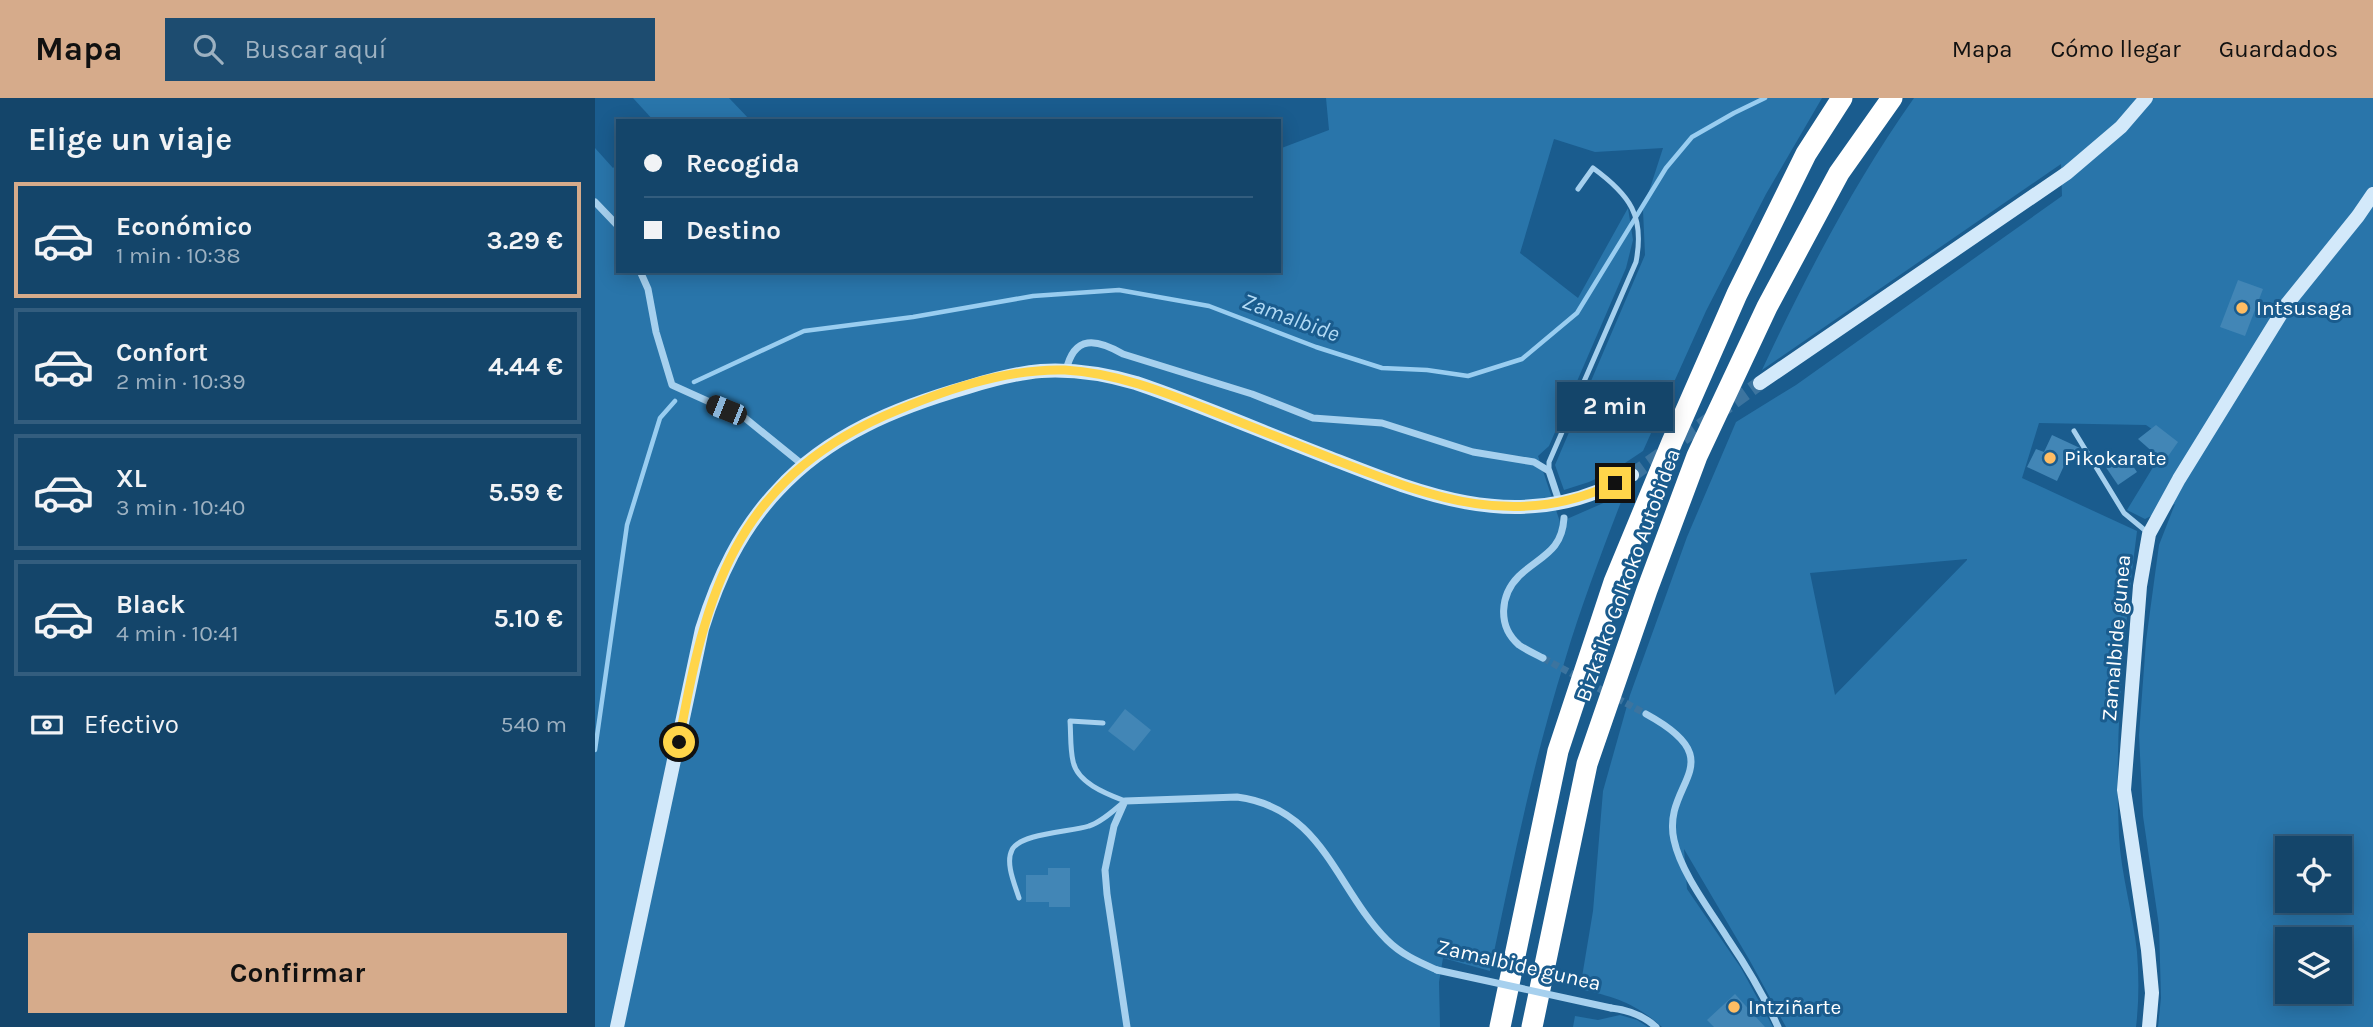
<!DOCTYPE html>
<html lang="es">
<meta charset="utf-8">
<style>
:root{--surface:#14456a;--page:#1d4c70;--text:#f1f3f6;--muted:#9db1c1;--line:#335d7e;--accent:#d6ab8b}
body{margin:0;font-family:Karla,sans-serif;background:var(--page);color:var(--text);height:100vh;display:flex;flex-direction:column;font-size:26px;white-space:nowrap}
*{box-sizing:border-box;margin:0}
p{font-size:23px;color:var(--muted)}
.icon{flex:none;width:38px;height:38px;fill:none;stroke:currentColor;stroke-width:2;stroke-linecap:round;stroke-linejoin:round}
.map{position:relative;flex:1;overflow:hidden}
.panel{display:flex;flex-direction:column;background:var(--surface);width:595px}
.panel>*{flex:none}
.guide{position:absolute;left:21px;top:21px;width:665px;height:154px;border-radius:0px;box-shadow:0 4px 18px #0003,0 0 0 2px var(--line);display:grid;align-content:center;height:154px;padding:0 28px;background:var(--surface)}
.fabs{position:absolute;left:1680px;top:738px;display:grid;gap:14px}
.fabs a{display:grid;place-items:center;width:77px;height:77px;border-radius:0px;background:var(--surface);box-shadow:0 4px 18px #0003,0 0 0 2px var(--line);font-size:35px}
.end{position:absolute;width:32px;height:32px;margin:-16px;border:9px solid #ffd54a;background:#111;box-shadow:0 0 0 4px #111}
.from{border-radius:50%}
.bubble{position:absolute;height:49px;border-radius:0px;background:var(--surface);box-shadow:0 4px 18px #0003,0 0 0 2px var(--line);font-size:23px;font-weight:700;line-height:49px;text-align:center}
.car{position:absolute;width:21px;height:42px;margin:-21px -10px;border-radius:9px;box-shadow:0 0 5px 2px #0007;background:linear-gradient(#222 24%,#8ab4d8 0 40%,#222 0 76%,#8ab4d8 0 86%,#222 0)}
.guide b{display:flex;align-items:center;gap:24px;height:66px;font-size:26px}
.guide b+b{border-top:2px solid var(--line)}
.guide i{width:18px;height:18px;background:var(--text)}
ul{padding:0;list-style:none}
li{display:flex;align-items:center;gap:21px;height:116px;margin:0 14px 10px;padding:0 14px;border:4px solid var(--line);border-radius:0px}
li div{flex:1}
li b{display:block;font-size:26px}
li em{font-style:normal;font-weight:700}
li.selected{border-color:var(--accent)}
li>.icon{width:63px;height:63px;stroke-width:1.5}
h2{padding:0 28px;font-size:32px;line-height:84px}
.pay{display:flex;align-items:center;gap:18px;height:77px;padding:0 28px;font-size:26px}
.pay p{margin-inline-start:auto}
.cta{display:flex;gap:14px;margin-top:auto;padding:14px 28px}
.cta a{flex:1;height:80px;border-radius:0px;background:var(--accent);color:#111;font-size:28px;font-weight:700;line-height:80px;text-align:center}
header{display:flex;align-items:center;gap:42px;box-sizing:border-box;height:98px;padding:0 35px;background:var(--accent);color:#111}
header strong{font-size:33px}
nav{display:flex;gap:38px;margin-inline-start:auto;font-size:24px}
.search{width:490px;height:63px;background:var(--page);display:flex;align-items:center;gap:18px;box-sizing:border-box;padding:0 24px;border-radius:0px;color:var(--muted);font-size:26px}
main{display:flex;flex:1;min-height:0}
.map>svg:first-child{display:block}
.green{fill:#2975aa;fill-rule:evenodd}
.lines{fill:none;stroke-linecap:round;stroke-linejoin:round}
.stream{stroke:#99cdf0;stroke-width:4.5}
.building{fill:#4286b6}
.street-tunnel{stroke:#3c749f;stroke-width:7;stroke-dasharray:7 3.5;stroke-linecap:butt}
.secondary-tunnel{stroke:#3c749f;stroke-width:14;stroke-dasharray:14 7;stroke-linecap:butt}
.lane{stroke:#a6d0ee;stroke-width:5}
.street{stroke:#a6d0ee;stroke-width:7}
.secondary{stroke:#d3e9fa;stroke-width:14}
.highway{stroke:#fff;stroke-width:21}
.street-bridge{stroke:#a6d0ee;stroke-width:7}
.route{stroke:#ffd54a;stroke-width:9}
.poi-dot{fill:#ffbd63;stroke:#1a5c8e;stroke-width:2.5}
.labels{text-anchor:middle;stroke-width:6;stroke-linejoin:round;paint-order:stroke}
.poi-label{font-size:21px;fill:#fff;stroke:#1a5c8e;text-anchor:start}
.street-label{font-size:21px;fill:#fff;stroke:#1a5c8e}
.water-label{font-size:23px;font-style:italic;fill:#b2daf5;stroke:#1a5c8e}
</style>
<header>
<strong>Mapa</strong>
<div class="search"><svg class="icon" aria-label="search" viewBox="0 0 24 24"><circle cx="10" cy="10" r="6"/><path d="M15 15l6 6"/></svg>Buscar aquí</div>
<nav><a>Mapa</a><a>Cómo llegar</a><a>Guardados</a></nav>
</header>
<main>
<section class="panel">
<h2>Elige un viaje</h2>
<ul>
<li class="selected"><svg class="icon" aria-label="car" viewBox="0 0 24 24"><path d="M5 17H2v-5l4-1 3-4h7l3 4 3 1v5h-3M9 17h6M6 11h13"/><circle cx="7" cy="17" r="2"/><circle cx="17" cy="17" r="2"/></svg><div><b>Económico</b><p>1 min · 10:38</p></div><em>3.29 €</em></li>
<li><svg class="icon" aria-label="car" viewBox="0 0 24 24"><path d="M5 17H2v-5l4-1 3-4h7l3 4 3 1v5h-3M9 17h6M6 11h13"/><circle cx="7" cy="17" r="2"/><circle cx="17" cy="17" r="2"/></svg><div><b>Confort</b><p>2 min · 10:39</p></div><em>4.44 €</em></li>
<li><svg class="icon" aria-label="car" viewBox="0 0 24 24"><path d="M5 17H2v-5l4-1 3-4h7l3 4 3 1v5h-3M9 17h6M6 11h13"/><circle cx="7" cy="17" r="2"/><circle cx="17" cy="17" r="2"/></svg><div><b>XL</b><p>3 min · 10:40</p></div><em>5.59 €</em></li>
<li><svg class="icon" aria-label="car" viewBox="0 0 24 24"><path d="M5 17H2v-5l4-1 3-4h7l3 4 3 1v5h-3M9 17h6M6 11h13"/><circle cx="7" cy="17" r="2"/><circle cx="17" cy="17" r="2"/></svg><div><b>Black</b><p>4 min · 10:41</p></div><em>5.10 €</em></li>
</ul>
<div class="pay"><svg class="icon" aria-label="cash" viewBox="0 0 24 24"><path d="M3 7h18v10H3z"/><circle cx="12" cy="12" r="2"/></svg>Efectivo<p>540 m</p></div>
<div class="cta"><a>Confirmar</a></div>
</section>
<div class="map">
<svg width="1778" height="929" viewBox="0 0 1778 929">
<rect width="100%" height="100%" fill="#1a5c8e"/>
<g class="green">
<path d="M 38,0 L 134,0 L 156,23 L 59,23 Z"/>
<path d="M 731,0 L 1227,0 L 1171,96 L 1111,213 L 1048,353 L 1018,373 L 994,384 L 969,392 L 960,367 L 1050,157 L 1048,112 L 1068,50 L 1000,54 L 959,41 L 925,155 L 983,200 L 1033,110 L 1038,142 L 1031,170 L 954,348 L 943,358 L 965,424 L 1029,396 C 1008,451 987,505 970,562 C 938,663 917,769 895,873 L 848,860 L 844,884 L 845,929 L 0,929 L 0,50 L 18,70 L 23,65 L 23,173 L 684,173 L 684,51 L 734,32 Z"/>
<path d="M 1319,0 L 1778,0 L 1778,929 L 1563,929 L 1566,900 L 1564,828 L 1548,718 L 1544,637 L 1551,543 L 1564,447 L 1580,406 L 1550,421 L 1532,412 L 1574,343 L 1551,327 L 1444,325 L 1427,380 L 1542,433 C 1529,535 1519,635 1524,738 C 1526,777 1538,815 1542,854 C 1544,879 1544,904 1541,929 L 1191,929 L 1155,863 L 1089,751 L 1092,791 L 1146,870 L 1178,929 L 1067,929 C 1040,905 1020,899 985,891 L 998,813 L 1008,693 L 1035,597 L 1092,439 L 1141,324 L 1201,287 L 1467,98 L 1466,66 L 1167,272 C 1211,178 1259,85 1319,0 ZM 1372,461 L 1372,462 L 1240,597 L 1215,475 ZM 1692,751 L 1745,751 L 1745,803 L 1692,803 ZM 1692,842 L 1745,842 L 1745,894 L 1692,894 Z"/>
<path d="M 1025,917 L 1042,922 L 1053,929 L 978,929 L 980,918 L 1003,922 Z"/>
</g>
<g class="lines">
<g class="stream">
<path d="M 99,284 L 209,233 L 318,219 L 438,198 L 524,192 L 614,208 L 721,249 L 787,270 L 832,272 L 873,278 L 927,261 L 982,215 L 1071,70 L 1097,39 L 1139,15 L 1170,0"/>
<path d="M 0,652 L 32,427 L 65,320 L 80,303"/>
</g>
</g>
<g class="building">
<path d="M 1643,182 L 1668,191 L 1650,238 L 1625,229 Z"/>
<path d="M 1561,327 L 1583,344 L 1569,364 L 1543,341 Z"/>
<path d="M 1457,337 L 1485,350 L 1479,362 L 1473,359 L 1462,383 L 1432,369 L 1441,351 L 1449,354 Z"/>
<path d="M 1529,355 L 1542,374 L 1523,387 L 1510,368 Z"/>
<path d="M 530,611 L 556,632 L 539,653 L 513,633 Z"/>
<path d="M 453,770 L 475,770 L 475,809 L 454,809 L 454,804 L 431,804 L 431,777 L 453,777 Z"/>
<path d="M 1140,896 L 1170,929 L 1119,929 L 1112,922 Z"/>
</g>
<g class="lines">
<path class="street-tunnel" d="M 948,560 L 1051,616"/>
<path class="secondary-tunnel" d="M 1037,377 L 1165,285"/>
<g class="lane">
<path d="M 1479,333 L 1529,415 L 1552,434"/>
<path d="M 954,373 L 954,364 L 1041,164 C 1050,118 1035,97 998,70 L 983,91"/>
<path d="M 424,800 C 420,787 410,765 417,752 C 425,735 476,734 494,728 C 507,724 519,712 530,703 C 512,696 482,685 478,663 C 475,650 476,636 475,623 L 508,625"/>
</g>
<g class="street">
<path d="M 0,104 L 23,128"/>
<path d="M 45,173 L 53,191 L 61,234 L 77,287 L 150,320 L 208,367"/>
<path d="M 471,273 C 479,236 502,241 528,256 L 657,296 L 718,320 L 787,325 L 878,354 L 939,364 L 954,373 L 962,397"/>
<path d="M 948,560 C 940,556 931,552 924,547 C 902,528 905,497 924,478 C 945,458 967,454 969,420"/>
<path d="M 1051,616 C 1141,665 1066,684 1079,742 C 1086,775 1115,812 1133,841 C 1152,869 1169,898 1183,929"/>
<path d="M 1016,910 C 1033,912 1048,917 1061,929"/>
<path d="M 532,929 L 512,796 L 510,772 L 519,728 L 530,703 L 642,699 C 728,710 741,791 792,842 C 807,857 824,864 842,872"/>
</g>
<g class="secondary">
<path d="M 1165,285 L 1472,75 L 1526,29 L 1551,0"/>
<path d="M 22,929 L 107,531 C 123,480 145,432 183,392 C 233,337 303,309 373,289 C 396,282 421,275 446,273 C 477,271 510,276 541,285 C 606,307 670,335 735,360 C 822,394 910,431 1004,393 C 1015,388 1026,382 1037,377"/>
<path d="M 1554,929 L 1557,895 L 1553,852 L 1529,692 L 1545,488 L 1554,436 L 1584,381 L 1692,206 L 1763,118 L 1778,96"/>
</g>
<g class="highway">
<path d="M 905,929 L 963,653 L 1019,484 L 1077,344 L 1142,196 L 1211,56 L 1247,0"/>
<path d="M 937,929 L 992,666 L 1052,492 L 1102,358 L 1172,209 L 1244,75 L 1297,0"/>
</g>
<path class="street-bridge" d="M 842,872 L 1016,910"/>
</g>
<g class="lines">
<path class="route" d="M 84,644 C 110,496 140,385 289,318 C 344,294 410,270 470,272 C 522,275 569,294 617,313 C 659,330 701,346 743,363 C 836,399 922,433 1020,385"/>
</g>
<g class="poi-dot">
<circle cx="1647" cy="210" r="7"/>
<circle cx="1455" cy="360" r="7"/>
<circle cx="1139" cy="909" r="7"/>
</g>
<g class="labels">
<g class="poi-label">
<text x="1661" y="217">Intsusaga</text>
<text x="1469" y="367">Pikokarate</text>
<text x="1153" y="916">Intziñarte</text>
</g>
<g class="street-label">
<text transform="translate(1033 477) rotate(-70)" y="7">Bizkaiko Golkoko Autobidea</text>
<text transform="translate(1521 540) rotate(-85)" y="7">Zamalbide gunea</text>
<text transform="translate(924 867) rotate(13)" y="7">Zamalbide gunea</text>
</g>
<g class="water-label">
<text transform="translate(696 219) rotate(20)" y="8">Zamalbide</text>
</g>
</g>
</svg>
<div class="fabs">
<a><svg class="icon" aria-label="locate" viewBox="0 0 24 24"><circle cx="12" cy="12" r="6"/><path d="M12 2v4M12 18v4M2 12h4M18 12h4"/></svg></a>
<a><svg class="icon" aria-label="layers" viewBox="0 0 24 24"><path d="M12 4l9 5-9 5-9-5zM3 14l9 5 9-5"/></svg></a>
</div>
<i class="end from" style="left:84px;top:644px"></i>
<i class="end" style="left:1020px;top:385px"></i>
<div class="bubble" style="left:962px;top:284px;width:116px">2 min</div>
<i class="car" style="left:131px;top:312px;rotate:292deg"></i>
<div class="guide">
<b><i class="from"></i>Recogida</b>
<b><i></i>Destino</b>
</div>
</div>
</main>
